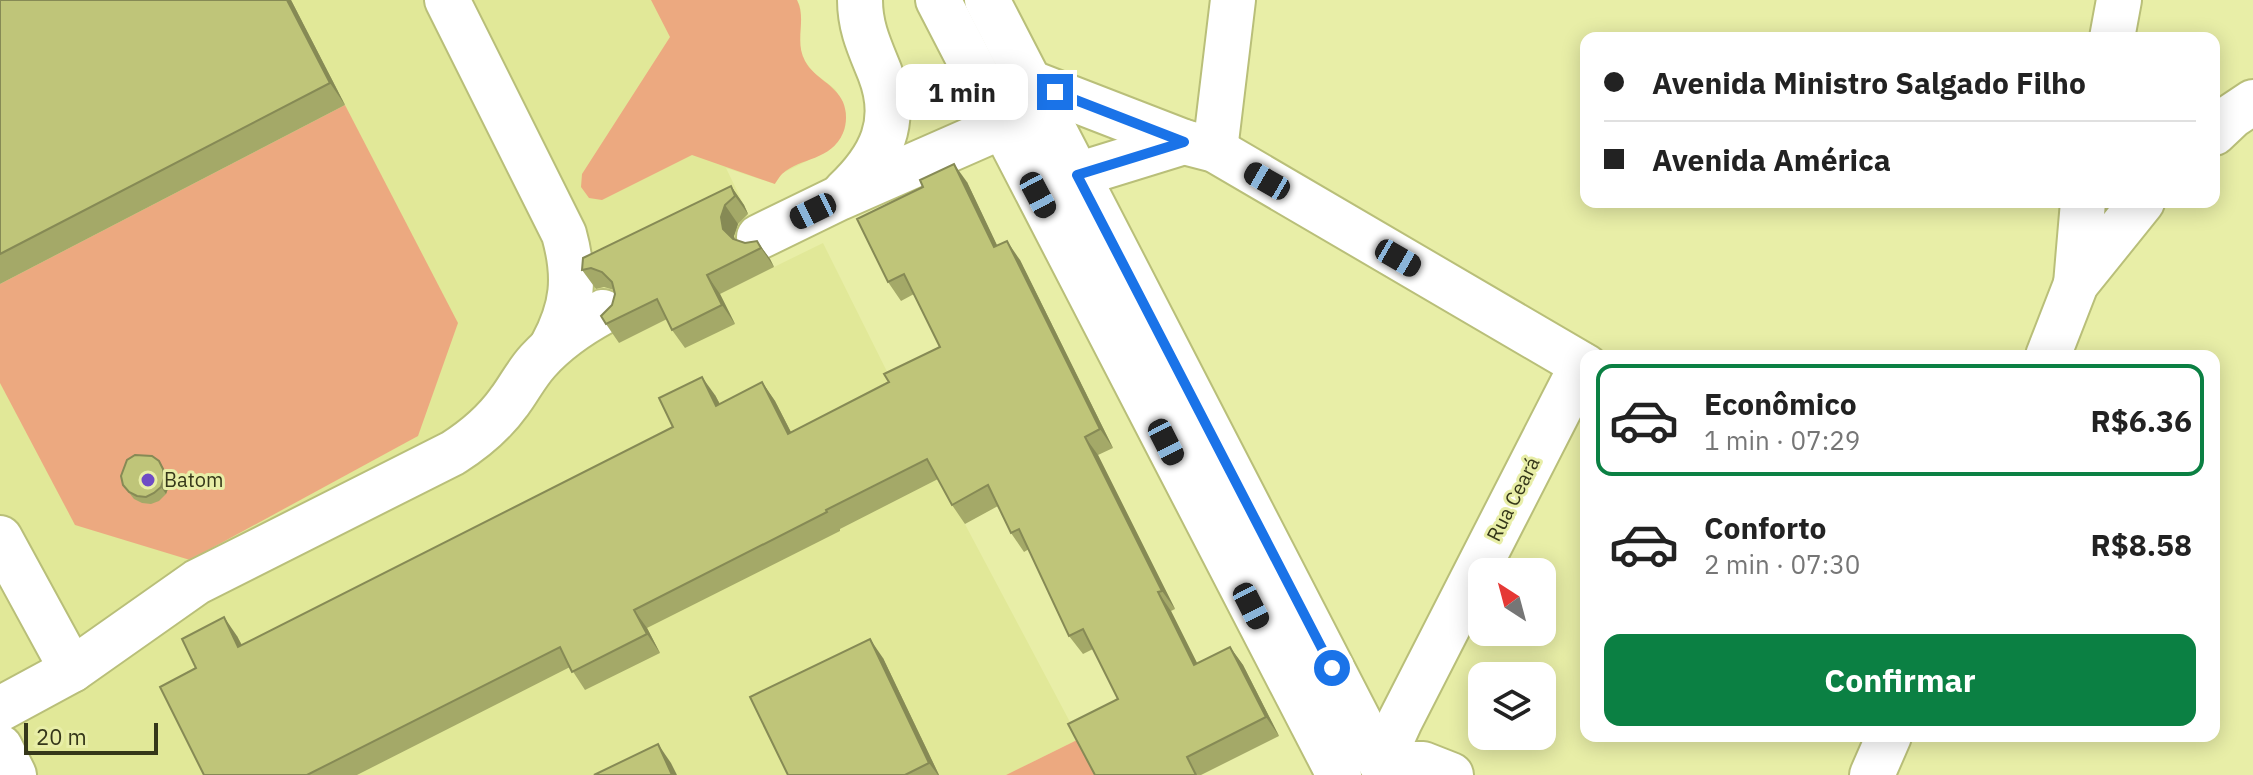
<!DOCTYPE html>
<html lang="pt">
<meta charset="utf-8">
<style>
:root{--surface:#fff;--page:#f2f2f2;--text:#222;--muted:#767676;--line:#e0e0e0;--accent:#0b8043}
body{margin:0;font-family:"IBM Plex Sans",sans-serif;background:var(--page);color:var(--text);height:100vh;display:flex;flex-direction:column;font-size:30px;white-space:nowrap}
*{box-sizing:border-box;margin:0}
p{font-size:26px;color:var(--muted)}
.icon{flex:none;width:44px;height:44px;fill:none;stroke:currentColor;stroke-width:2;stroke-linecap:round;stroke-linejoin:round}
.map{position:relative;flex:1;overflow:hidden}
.details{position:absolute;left:1580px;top:350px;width:640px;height:392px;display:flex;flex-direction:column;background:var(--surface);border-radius:16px;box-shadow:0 4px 20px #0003}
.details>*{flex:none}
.banner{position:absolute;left:1580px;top:32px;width:640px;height:176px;border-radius:16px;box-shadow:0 4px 20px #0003;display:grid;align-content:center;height:176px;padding:0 24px;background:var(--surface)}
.needle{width:52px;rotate:324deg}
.controls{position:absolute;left:1468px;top:558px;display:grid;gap:16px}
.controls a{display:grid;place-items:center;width:88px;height:88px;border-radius:16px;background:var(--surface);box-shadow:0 4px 20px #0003;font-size:40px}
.scale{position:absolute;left:24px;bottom:20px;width:134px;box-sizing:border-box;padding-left:8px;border:4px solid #35371a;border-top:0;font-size:22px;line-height:28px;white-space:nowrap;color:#35371a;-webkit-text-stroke:6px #e8eea7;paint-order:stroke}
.end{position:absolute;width:36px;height:36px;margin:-18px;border:10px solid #1a73e8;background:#fff;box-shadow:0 0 0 4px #fff}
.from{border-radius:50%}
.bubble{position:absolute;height:56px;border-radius:16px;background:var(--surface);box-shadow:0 4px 20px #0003;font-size:26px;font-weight:800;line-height:56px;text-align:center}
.car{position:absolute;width:24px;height:48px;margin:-24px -12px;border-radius:10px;box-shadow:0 0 6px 2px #0007;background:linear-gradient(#222 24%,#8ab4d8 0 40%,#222 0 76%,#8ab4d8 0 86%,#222 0)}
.banner b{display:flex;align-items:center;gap:28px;height:76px;font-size:30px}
.banner b+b{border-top:2px solid var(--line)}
.banner i{width:20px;height:20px;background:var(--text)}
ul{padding:14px 0 0;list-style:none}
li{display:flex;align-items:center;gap:24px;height:112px;margin:0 16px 12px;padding:0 8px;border:4px solid transparent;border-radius:16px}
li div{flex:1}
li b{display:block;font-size:30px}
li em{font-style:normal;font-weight:800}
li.on{border-color:var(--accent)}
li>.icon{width:72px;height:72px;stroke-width:1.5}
.primary-button{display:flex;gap:16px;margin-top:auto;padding:16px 24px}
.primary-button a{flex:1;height:92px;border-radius:16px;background:var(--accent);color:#fff;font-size:32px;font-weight:800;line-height:92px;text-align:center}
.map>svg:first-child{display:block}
.built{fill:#e1e898}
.green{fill:#eca980}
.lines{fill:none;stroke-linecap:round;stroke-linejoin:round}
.minor-casing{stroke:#b9bf79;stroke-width:48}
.major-casing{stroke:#b9bf79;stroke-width:48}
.minor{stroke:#fff;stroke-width:44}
.major{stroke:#fff;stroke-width:44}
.wall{fill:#a4a968}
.shaded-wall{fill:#868a55}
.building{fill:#bfc579;stroke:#868a55;stroke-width:2}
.route{stroke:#1a73e8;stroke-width:10}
.poi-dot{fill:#6f4cc5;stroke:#e8eea7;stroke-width:3}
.labels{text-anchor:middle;stroke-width:6;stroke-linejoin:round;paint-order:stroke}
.poi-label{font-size:20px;fill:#35371a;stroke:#e8eea7;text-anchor:start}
.street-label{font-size:20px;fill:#35371a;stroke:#e8eea7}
</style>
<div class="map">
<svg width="2253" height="775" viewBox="0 0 2253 775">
<rect width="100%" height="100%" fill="#e8eea7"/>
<path class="built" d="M 0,0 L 797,0 L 800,6 L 801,18 L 799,46 L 805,61 L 813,72 L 835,89 L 842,101 L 846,113 L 845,128 L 838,142 L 827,151 L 781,174 L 775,184 L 726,168 L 774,267 L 823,243 L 933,464 L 1079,739 L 1006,775 L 0,775 Z"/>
<g class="green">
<path d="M 651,0 L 797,0 C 807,19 794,41 805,61 C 814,78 835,84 843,102 C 847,112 847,123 843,133 C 831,161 801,157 782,174 C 781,175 775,183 775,184 L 692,155 L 602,200 L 589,198 L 581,187 L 582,174 L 670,37 Z"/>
<path d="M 345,105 L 458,323 L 418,436 L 190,560 L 75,525 L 0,383 L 0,284 Z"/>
<path d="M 1079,739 L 1098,775 L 1006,775 Z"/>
</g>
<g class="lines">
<defs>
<g id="minor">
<path d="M 447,0 L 564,234 C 576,277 573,307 552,346"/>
<path d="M 2112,38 L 2119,0"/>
<path d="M 1029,82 L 1184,142 L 1215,150 L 1586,367"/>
<path d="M 2214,133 L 2232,116 L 2253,102"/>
<path d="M 1215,150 L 1233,0"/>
<path d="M 1077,175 L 1184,142"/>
<path d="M 845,192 C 881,158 899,122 880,73 C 870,48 860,28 860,0"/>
<path d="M 759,237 L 839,198 L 1003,126"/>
<path d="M 2076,284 L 2083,202"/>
<path d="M 2048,356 L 2076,284 L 2142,202"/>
<path d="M 0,538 L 72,670"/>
<path d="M 0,709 L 72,670 L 197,582 L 453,453 C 475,439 494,423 509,402 C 519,389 526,374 538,361 C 557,340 579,325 603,312"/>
<path d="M 0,747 L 14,775"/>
<path d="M 1451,775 L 1423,764 L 1381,763 L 1400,721 L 1582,365"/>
<path d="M 1872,775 L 1889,736"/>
</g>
<g id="major">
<path d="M 938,0 L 1339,775"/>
<path d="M 987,0 L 1387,775"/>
</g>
</defs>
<use href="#minor" class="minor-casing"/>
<use href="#major" class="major-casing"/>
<use href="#minor" class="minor"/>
<use href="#major" class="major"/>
</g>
<g class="wall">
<path d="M 0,0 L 291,0 L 345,105 L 0,284 Z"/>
<path d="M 967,182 L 997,246 L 1020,260 L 1113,448 L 1098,455 L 1175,609 L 1171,611 L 1197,663 L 1230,647 L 1243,665 L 1279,736 L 1201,775 L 1095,775 L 1118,699 L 1093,649 L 1083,654 L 1069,636 L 1029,549 L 1024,552 L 1011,533 L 998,506 L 965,524 L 952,505 L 938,479 L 840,529 L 840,531 L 647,628 L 660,653 L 585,690 L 570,667 L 357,775 L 204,775 L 196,668 L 237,636 L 242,645 L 673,427 L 715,395 L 720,404 L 762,382 L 775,401 L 791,432 L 889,382 L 940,347 L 914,294 L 901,301 L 888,282 Z"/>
<path d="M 731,186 L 744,205 L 748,214 L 738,224 L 734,236 L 735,240 L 745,243 L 757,241 L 770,259 L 774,267 L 720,294 L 735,324 L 685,348 L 672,330 L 667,319 L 619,343 L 606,324 L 615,294 L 614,290 L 604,287 L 596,289 L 582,270 Z"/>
<path d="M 164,469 L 169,477 L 169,486 L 166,494 L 159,501 L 151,504 L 142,503 L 134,499 L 123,485 Z"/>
<path d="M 883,658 L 939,775 L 788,775 Z"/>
</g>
<g class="shaded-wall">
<path d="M 287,0 L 291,0 L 345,105 L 330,83 Z"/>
<path d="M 954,164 L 967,182 L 1007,266 L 994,247 Z"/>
<path d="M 731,186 L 744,205 L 748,214 L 735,196 Z"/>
<path d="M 725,205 L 738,224 L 734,236 L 736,247 L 723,229 L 721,217 Z"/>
<path d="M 757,241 L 770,259 L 774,267 L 761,248 Z"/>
<path d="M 1007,241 L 1020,260 L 1113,448 L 1100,429 Z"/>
<path d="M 707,275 L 720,294 L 735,324 L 722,305 Z"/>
<path d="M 702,377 L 715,395 L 730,424 L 716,406 Z"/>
<path d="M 762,382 L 775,401 L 801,452 L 788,434 Z"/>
<path d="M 1085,437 L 1098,455 L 1175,609 L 1162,591 Z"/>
<path d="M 159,461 L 169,477 L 169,486 L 166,494 L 161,487 Z"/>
<path d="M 1158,592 L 1171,611 L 1207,683 L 1194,665 Z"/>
<path d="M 634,610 L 647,628 L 660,653 L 647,634 Z"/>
<path d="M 224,617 L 237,636 L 252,666 L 238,647 Z"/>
<path d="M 870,639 L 883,658 L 939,775 L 938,775 L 929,763 Z"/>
<path d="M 1230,647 L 1243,665 L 1279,736 L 1266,717 Z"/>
<path d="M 658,744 L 671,763 L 677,775 L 672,775 Z"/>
</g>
<g class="building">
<path d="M 0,0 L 287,0 L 330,83 L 0,254 Z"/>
<path d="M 954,164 L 994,247 L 1007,241 L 1100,429 L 1085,437 L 1162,591 L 1158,592 L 1194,665 L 1230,647 L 1266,717 L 1187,757 L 1196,775 L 1095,775 L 1068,724 L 1118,699 L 1083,629 L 1069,636 L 1019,529 L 1011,533 L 988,485 L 952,505 L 927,459 L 826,510 L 827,512 L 634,610 L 647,634 L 572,672 L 560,647 L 307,775 L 204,775 L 160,687 L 196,668 L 182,639 L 224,617 L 238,647 L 673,427 L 659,398 L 702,377 L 716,406 L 762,382 L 788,434 L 889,382 L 884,374 L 940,347 L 904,274 L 888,282 L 857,219 L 923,187 L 920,180 Z"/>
<path d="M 731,186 L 735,196 L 725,205 L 721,217 L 723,229 L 733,239 L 745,243 L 757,241 L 761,248 L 707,275 L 722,305 L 672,330 L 657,299 L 606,324 L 601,316 L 612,305 L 615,294 L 612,282 L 602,272 L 591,268 L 582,270 L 583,258 Z"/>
<path d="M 135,455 L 152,456 L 159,461 L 163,469 L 164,478 L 161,487 L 154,493 L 146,497 L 137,496 L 129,492 L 123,485 L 121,476 L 127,460 Z"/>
<path d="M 870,639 L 929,763 L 905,775 L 788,775 L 750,697 Z"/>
<path d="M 658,744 L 672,775 L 594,775 Z"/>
</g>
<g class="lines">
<path class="route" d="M 1055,92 L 1184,142 L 1077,175 L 1332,668"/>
</g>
<circle class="poi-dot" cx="148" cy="480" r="8"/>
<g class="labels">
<g class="poi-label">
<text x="164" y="487">Batom</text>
</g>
<g class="street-label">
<text transform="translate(1513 499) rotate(-63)" y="7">Rua Ceará</text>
</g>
</g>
</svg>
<div class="controls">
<a><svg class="needle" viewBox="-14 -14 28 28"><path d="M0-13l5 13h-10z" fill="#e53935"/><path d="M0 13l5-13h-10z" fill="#767676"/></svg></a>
<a><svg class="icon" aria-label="layers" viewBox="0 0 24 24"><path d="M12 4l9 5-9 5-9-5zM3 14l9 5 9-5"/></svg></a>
</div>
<div class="scale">20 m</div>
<i class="end from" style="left:1332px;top:668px"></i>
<i class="end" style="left:1055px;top:92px"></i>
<div class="bubble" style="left:896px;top:64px;width:132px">1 min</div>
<i class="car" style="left:1267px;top:181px;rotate:300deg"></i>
<i class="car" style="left:1038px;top:195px;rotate:152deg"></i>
<i class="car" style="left:813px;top:211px;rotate:244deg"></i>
<i class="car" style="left:1398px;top:258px;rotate:120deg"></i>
<i class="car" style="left:1166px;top:442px;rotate:153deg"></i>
<i class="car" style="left:1251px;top:606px;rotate:153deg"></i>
<div class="banner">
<b><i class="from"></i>Avenida Ministro Salgado Filho</b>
<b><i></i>Avenida América</b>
</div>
<section class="details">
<ul>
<li class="on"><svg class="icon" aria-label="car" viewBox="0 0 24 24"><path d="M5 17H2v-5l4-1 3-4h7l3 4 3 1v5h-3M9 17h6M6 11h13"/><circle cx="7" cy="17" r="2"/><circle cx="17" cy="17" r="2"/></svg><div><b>Econômico</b><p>1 min · 07:29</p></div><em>R$6.36</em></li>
<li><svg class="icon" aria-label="car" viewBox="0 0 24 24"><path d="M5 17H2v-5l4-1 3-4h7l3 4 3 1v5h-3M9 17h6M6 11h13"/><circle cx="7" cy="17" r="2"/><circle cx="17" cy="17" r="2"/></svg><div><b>Conforto</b><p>2 min · 07:30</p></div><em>R$8.58</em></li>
</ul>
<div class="primary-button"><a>Confirmar</a></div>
</section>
</div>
